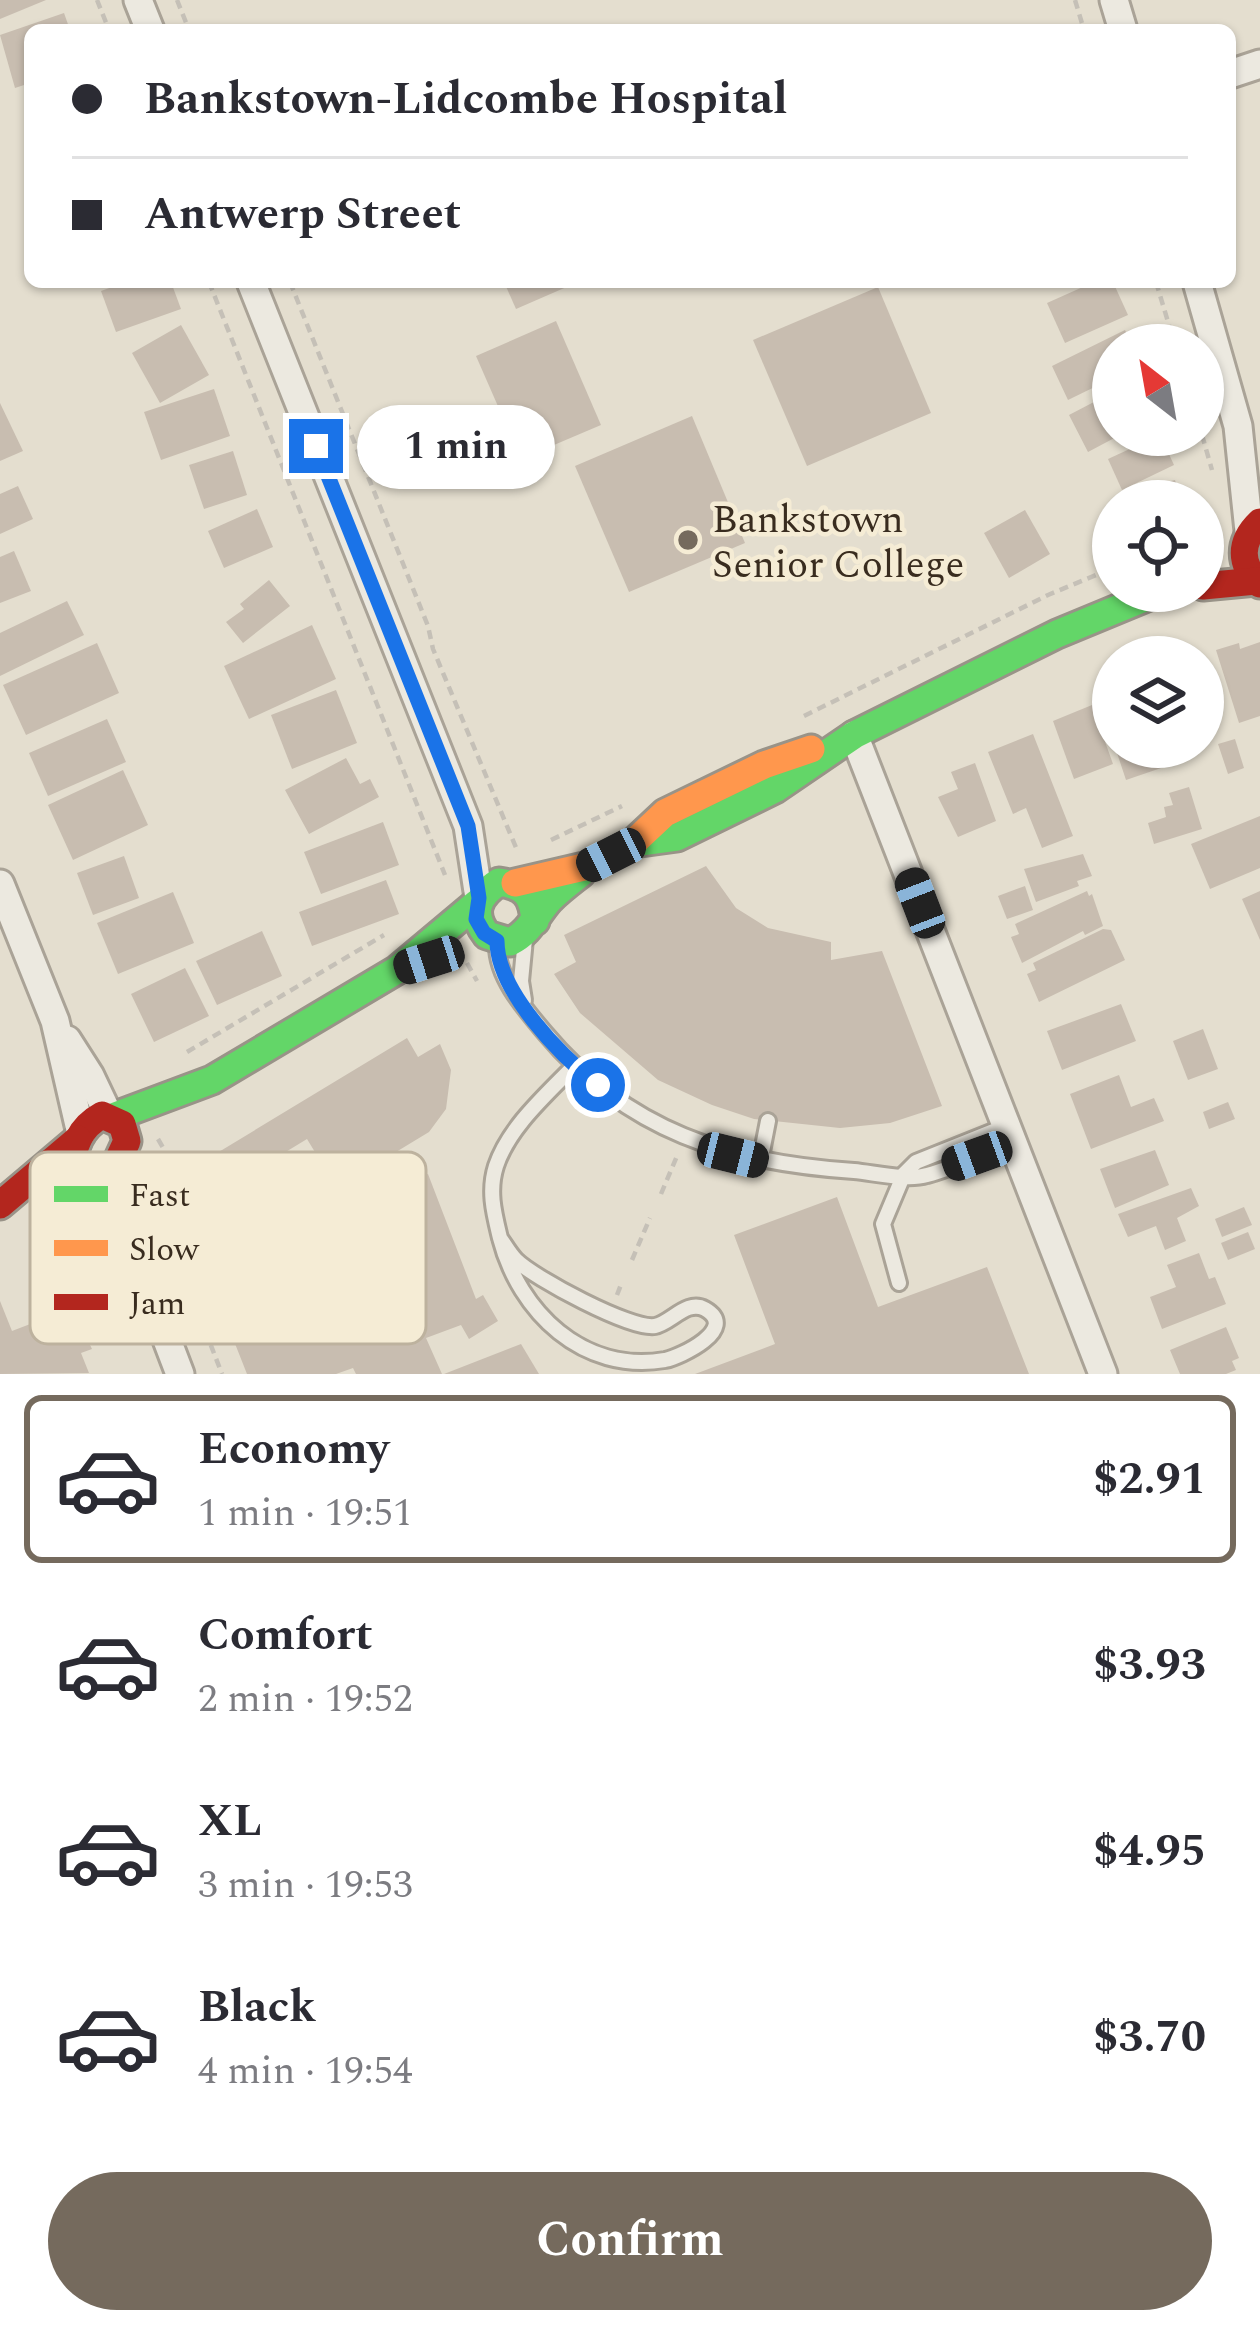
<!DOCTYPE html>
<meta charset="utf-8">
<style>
:root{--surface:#fff;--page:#f7f7f7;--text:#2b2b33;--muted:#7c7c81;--line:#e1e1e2;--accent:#756a5d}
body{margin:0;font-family:Spectral,serif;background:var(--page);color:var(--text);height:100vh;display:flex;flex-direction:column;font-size:45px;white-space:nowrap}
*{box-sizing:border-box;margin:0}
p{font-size:39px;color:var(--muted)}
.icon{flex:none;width:66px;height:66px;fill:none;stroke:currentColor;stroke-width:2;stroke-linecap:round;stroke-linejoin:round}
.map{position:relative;height:1374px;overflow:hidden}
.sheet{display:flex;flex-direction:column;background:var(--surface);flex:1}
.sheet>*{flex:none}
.hud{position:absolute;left:24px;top:24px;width:1212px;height:264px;border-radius:18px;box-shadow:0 3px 9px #0004;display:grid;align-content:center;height:264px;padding:0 48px;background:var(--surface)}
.needle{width:78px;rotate:329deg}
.controls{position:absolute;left:1092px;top:324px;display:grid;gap:24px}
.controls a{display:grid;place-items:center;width:132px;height:132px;border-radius:50%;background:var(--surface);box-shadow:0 3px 9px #0004;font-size:60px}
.end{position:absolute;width:54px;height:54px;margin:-27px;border:15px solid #1a73e8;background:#fff;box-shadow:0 0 0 6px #fff}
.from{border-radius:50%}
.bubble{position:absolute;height:84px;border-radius:42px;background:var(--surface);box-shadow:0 3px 9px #0004;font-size:39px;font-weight:700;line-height:84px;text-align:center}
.car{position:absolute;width:36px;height:72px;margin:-36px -18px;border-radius:15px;box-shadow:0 0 9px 3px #0007;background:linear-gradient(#222 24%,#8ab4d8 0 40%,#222 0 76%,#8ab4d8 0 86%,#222 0)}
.hud b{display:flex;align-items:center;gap:42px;height:114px;font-size:45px}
.hud b+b{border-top:3px solid var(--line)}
.hud i{width:30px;height:30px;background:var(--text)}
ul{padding:21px 0 0;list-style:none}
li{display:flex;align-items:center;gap:36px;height:168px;margin:0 24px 18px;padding:0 24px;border:6px solid transparent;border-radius:18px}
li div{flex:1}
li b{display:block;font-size:45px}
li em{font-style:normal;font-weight:700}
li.active{border-color:var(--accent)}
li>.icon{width:108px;height:108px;stroke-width:1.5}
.cta{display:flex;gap:24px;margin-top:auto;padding:24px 48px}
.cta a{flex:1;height:138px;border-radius:72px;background:var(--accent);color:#fff;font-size:48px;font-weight:700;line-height:138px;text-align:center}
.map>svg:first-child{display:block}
.building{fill:#c8bdb0;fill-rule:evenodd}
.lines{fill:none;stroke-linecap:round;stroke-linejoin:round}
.lane-casing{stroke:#aaa397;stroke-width:20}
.street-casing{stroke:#aaa397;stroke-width:33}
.fast-casing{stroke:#999388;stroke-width:33}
.slow-casing{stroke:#999388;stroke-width:33}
.jam-casing{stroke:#999388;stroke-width:33}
.path{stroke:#c5c0b7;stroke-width:4.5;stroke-dasharray:9 6;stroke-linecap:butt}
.lane{stroke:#ece9e0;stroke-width:14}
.street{stroke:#ece9e0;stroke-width:27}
.fast{stroke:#63d668;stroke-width:27}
.slow{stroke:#ff974d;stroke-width:27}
.jam{stroke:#b3261e;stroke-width:27}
.route{stroke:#1a73e8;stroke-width:15}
.poi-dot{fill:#756a5d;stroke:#f5ecd5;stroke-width:4.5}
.labels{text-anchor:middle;stroke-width:9;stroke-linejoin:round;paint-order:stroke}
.poi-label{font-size:39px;fill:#392c1f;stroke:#f5ecd5;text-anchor:start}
.key{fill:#f5ecd5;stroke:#bdb29e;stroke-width:3}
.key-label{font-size:33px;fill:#392c1f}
</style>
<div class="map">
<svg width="1260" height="1374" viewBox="0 0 1260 1374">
<rect width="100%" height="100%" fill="#e4decf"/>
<g class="building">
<path d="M 0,0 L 46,0 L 0,19 Z"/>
<path d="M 64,13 L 70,30 L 30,30 L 30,83 L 15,88 L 0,35 Z"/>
<path d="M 126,282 L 171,282 L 181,309 L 116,332 L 101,291 Z"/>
<path d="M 504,282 L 578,282 L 516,309 Z"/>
<path d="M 1094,282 L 1113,282 L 1128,315 L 1065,343 L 1047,303 Z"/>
<path d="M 878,287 L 931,413 L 807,466 L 753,340 Z"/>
<path d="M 556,321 L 601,425 L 521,459 L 476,356 Z"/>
<path d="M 181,325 L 209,375 L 160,403 L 132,353 Z"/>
<path d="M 1125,330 L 1132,345 L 1113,345 L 1113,378 L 1068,400 L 1052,366 Z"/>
<path d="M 214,389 L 230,436 L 161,460 L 144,412 Z"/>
<path d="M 1113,392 L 1113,435 L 1120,435 L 1088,452 L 1069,415 Z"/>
<path d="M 0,403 L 23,451 L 0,461 Z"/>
<path d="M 692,416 L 745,543 L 629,592 L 575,466 Z"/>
<path d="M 1160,435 L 1174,465 L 1122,490 L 1108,459 Z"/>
<path d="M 233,451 L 247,495 L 204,509 L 189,465 Z"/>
<path d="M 1175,480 L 1181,501 L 1124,501 L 1122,493 Z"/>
<path d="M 18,486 L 33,519 L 0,534 L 0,494 Z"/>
<path d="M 257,509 L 273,547 L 224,568 L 208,531 Z"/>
<path d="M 1025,510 L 1050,554 L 1009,578 L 984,533 Z"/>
<path d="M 14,551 L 31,591 L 0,603 L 0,557 Z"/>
<path d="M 269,580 L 290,606 L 243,643 L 226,622 L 244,609 L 240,604 Z"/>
<path d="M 67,601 L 84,635 L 0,676 L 0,633 Z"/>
<path d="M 312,625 L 336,679 L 249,719 L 224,666 Z"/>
<path d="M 1260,642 L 1260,716 L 1239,723 L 1216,650 L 1239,643 L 1240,649 Z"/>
<path d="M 97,643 L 119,693 L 26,735 L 3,685 Z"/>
<path d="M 336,690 L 357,743 L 292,769 L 271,715 Z"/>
<path d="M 1092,705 L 1113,764 L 1074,779 L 1053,721 Z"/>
<path d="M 107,719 L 126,762 L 48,796 L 29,753 Z"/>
<path d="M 1033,734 L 1073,836 L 1042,848 L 1026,808 L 1013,814 L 988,752 Z"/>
<path d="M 1235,739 L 1244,768 L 1228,774 L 1218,744 Z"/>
<path d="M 1115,747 L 1157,747 L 1164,767 L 1126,780 Z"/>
<path d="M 346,758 L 360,784 L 370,779 L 379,797 L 309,834 L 285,790 Z"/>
<path d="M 975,763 L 996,821 L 958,837 L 938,797 L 958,789 L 951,772 Z"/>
<path d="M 123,770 L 148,825 L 73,860 L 48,805 Z"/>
<path d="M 1189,787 L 1202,829 L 1154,844 L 1148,823 L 1166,817 L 1164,807 L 1173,805 L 1169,793 Z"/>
<path d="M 1260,816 L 1260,868 L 1210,889 L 1191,844 Z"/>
<path d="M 383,822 L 399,865 L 321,894 L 304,852 Z"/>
<path d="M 1083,854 L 1092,876 L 1077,881 L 1079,886 L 1036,902 L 1024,869 Z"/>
<path d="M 124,856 L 139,898 L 93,915 L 77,873 Z"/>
<path d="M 706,866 L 736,908 L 768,928 L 831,942 L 831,960 L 882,951 L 942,1106 L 890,1123 L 840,1128 L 754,1119 L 712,1105 L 658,1080 L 580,1013 L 554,974 L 576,962 L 564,935 Z"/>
<path d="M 386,880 L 399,914 L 312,946 L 299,912 Z"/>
<path d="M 1025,886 L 1033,910 L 1007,919 L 998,896 Z"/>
<path d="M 1087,891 L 1089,896 L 1092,894 L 1103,926 L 1085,935 L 1083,931 L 1022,963 L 1011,937 L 1019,934 L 1015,924 Z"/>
<path d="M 1260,891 L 1260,940 L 1242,899 Z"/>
<path d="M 173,892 L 194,943 L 118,974 L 97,923 Z"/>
<path d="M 1103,929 L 1111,930 L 1125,960 L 1039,1002 L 1027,974 L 1036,970 L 1033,963 Z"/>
<path d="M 262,931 L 282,976 L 217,1005 L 196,961 Z"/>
<path d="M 185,968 L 209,1016 L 154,1042 L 131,994 Z"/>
<path d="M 1121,1004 L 1136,1041 L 1062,1070 L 1047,1031 Z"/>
<path d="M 1203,1029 L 1218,1069 L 1188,1080 L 1173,1041 Z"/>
<path d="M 407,1038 L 418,1057 L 440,1044 L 451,1070 L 446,1109 L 429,1132 L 307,1206 L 304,1200 L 275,1217 L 272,1212 L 243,1230 L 239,1224 L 212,1241 L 174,1179 ZM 307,1139 L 321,1162 L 265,1197 L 251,1173 Z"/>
<path d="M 1119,1075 L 1131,1107 L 1154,1098 L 1164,1121 L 1091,1149 L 1070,1094 Z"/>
<path d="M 1228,1102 L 1235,1119 L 1209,1129 L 1203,1112 Z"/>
<path d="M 1155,1150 L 1169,1185 L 1115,1208 L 1100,1169 Z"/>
<path d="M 407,1165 L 416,1178 L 428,1174 L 476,1299 L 483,1295 L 498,1321 L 469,1339 L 461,1325 L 426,1338 L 442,1374 L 356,1374 L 353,1368 L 336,1374 L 247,1374 L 202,1260 L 325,1213 ZM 390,1261 L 397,1278 L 375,1287 L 368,1269 ZM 311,1290 L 318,1308 L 297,1317 L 290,1299 Z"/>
<path d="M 1191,1188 L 1199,1206 L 1177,1218 L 1186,1241 L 1165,1250 L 1156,1226 L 1128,1237 L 1118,1214 Z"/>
<path d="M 837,1197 L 878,1307 L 987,1267 L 1029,1374 L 695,1374 L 775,1344 L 734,1235 Z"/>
<path d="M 1244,1207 L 1252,1225 L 1222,1237 L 1215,1219 Z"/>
<path d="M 1248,1232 L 1255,1249 L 1228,1260 L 1221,1243 Z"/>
<path d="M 1199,1253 L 1209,1279 L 1215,1277 L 1226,1304 L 1162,1329 L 1150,1297 L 1176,1287 L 1167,1265 Z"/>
<path d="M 0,1301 L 12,1331 L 72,1308 L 92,1349 L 81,1353 L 89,1373 L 0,1374 Z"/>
<path d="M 1226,1327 L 1239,1358 L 1232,1361 L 1236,1370 L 1226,1374 L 1180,1374 L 1170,1350 Z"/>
<path d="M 521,1344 L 539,1374 L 444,1374 Z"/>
</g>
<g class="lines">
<defs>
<g id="lane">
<path d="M 497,946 C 497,978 525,1009 545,1033 C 627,1131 729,1163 854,1171 C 875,1173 907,1181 927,1175 C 956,1167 985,1153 1013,1143"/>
<path d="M 524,1000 L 521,981 L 525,939"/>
<path d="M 760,1162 L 768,1121"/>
<path d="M 500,1238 C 505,1245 510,1254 516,1260 C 534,1278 631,1330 655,1326 C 671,1323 687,1299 705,1309 C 740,1329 680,1357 665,1360 C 583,1374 519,1312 500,1238 C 494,1213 488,1191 496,1166 C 509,1127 546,1095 574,1066"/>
<path d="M 899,1283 L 883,1224 L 904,1174 L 916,1162 L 1006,1126"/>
</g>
<g id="street">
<path d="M 138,0 L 150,30"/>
<path d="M 1114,0 L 1123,30"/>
<path d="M 1230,74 L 1260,64"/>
<path d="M 251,282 L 468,826 L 479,898"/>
<path d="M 1197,282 L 1238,426 L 1249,531"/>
<path d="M 854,735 L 1103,1374"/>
<path d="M 0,884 L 55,1021 L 81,1134"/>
<path d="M 67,1040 L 90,1076 L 109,1116"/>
<path d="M 118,1163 L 145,1282 L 180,1374"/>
<path d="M 83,1181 L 133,1263"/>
</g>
<g id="fast">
<path d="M 633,843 L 677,837 L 775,789 L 854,735 L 1057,634 L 1161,591"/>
<path d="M 535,921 C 533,895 525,886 499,882 C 477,896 470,914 487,935 L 510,942 C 531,932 535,915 550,899 C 560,889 571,881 581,873"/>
<path d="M 113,1117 L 212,1080 L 397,970 L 477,903"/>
</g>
<path id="slow" d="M 515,883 L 588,866 L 633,843 L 665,813 L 764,765 L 811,749"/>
<g id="jam">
<path d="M 1260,522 C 1239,542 1239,564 1260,584"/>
<path d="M 1203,586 L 1256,581"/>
<path d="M 102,1115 L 122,1124 L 127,1141 L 110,1178 L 87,1183 L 73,1172 C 71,1147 80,1127 102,1115 Z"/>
<path d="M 0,1205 L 78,1139"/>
</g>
</defs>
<use href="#lane" class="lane-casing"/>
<use href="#street" class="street-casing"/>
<use href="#fast" class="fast-casing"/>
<use href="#slow" class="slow-casing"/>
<use href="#jam" class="jam-casing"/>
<g class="path">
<path d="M 97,0 L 109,30"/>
<path d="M 177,0 L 189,30"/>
<path d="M 1075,0 L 1084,30"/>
<path d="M 209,282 L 445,875"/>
<path d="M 290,282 L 428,626 L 433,649 L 517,850"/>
<path d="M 1156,282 L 1175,345"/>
<path d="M 1202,435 L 1212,470"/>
<path d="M 1203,534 L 1215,530"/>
<path d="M 804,716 L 1048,595 L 1113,568"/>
<path d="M 551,840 L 622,806"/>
<path d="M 467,963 L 477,981"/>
<path d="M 187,1052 L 384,935"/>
<path d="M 158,1139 L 165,1151"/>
<path d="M 661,1194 L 677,1156"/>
<path d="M 55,1199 L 63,1214"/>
<path d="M 162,1219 L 222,1374"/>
<path d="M 632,1260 L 650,1218"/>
<path d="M 617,1295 L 622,1282"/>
</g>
<use href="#lane" class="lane"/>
<use href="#street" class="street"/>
<use href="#fast" class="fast"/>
<use href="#slow" class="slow"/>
<use href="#jam" class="jam"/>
</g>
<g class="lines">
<path class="route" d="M 316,446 L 468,826 L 479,898 L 476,919 L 484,933 L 497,941 C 497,991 560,1055 598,1085"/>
</g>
<circle class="poi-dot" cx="688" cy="540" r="12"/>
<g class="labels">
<g class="poi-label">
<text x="712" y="532">Bankstown<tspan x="712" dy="45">Senior College</tspan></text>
</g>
</g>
<rect x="30" y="1152" width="396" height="192" rx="18" class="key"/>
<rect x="54" y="1186" width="54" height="16" fill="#63d668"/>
<rect x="54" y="1240" width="54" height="16" fill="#ff974d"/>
<rect x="54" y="1294" width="54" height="16" fill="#b3261e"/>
<g class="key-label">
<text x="129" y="1206">Fast</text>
<text x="129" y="1260">Slow</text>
<text x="129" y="1314">Jam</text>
</g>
</svg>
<div class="controls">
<a><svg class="needle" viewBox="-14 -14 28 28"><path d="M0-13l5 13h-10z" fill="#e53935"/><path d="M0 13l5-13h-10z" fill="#7c7c81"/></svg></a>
<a><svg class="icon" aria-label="locate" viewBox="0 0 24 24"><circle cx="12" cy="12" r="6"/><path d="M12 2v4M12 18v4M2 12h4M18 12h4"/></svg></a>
<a><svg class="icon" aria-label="layers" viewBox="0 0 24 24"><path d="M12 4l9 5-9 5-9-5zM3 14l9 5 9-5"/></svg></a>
</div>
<i class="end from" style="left:598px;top:1085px"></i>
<i class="end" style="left:316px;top:446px"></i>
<div class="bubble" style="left:357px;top:405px;width:198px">1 min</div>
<i class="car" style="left:611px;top:855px;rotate:243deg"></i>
<i class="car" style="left:920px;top:903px;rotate:339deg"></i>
<i class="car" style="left:429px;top:960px;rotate:252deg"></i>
<i class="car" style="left:733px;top:1155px;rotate:104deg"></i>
<i class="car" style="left:977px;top:1156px;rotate:250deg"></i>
<div class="hud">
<b><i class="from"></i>Bankstown-Lidcombe Hospital</b>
<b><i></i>Antwerp Street</b>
</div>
</div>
<section class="sheet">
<ul>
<li class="active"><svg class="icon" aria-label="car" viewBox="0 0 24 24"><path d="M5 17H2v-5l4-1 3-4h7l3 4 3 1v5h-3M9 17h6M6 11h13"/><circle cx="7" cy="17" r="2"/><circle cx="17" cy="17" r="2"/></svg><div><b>Economy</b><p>1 min · 19:51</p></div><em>$2.91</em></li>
<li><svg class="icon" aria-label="car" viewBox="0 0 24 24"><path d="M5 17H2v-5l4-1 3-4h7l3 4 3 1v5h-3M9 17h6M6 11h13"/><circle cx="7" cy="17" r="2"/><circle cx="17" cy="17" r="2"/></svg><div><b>Comfort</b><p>2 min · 19:52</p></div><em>$3.93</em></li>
<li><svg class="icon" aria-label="car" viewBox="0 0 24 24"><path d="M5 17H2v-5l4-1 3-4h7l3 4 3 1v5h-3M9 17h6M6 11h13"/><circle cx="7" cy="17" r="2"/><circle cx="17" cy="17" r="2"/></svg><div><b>XL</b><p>3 min · 19:53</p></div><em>$4.95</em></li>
<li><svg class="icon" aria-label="car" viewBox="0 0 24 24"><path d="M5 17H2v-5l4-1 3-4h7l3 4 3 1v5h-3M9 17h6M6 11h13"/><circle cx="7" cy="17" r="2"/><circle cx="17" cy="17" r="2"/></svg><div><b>Black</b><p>4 min · 19:54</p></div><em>$3.70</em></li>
</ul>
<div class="cta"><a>Confirm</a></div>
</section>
